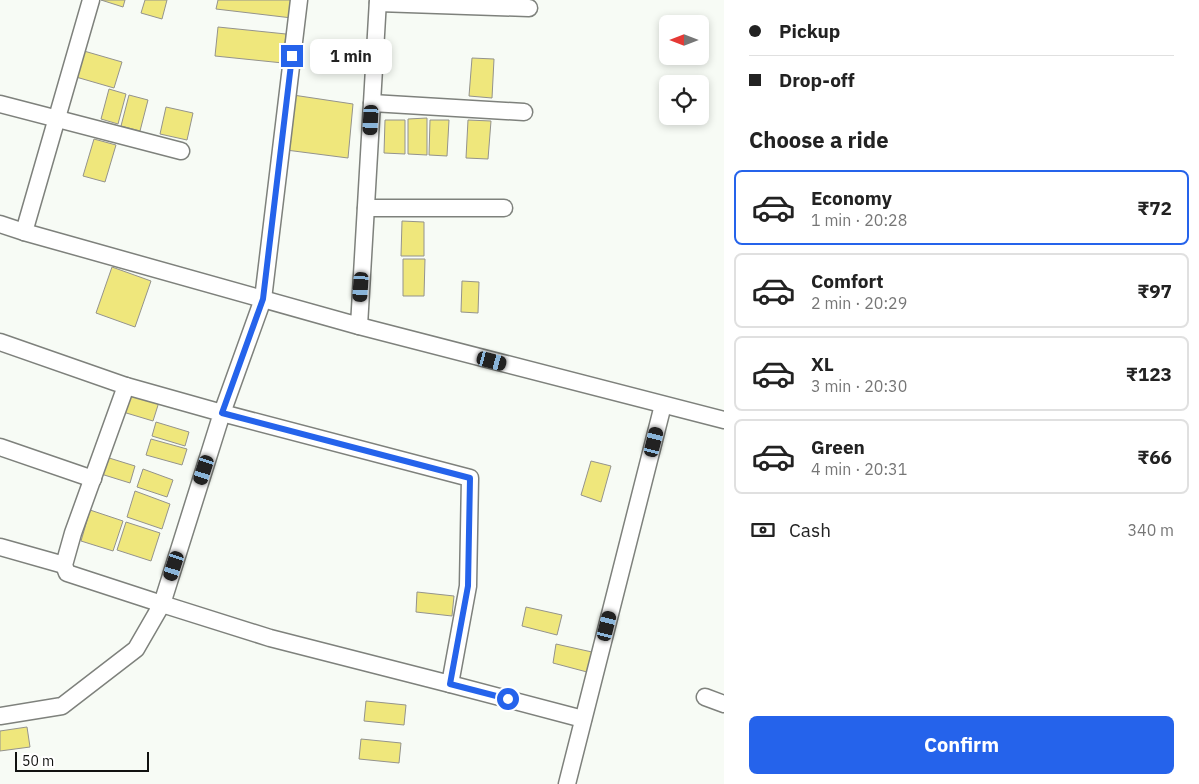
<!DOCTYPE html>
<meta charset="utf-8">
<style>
:root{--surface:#fff;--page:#f2f2f2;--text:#222;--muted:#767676;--line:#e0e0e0;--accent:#2563eb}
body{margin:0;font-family:"IBM Plex Sans",sans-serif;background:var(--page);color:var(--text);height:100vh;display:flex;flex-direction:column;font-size:19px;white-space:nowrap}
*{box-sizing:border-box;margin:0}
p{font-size:16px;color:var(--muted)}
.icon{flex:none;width:28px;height:28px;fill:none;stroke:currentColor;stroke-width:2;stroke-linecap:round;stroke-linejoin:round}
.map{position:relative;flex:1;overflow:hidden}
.panel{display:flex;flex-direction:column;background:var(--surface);width:475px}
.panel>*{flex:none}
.top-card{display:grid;align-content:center;height:110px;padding:0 25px;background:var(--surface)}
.needle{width:32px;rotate:270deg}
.buttons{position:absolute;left:659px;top:15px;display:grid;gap:10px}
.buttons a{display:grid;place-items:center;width:50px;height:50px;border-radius:8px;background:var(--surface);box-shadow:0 2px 8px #0003;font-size:25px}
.scale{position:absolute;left:15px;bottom:12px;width:134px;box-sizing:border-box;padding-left:5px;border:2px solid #111210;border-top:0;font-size:14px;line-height:18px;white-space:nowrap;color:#111210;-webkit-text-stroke:4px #fff;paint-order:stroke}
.end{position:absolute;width:22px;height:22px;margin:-11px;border:6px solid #2563eb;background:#fff;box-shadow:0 0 0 2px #fff}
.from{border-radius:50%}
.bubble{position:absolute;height:35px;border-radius:8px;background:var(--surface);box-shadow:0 2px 8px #0003;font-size:16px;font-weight:700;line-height:35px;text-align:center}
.car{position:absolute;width:15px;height:30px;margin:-15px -8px;border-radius:6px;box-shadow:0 0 4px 1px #0007;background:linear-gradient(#222 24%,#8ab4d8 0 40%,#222 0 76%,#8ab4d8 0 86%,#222 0)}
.top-card b{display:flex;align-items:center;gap:18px;height:48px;font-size:19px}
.top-card b+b{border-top:1px solid var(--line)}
.top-card i{width:12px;height:12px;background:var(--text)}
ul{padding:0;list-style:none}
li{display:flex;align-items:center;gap:15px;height:75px;margin:0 10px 8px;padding:0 15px;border:2px solid var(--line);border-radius:8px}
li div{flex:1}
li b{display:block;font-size:19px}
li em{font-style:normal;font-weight:700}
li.current{border-color:var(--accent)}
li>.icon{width:45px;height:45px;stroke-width:1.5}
h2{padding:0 25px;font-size:22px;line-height:60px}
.pay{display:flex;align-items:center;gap:12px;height:55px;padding:0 25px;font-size:19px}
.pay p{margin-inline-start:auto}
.cta{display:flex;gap:10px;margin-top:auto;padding:10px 25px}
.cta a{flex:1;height:58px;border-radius:8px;background:var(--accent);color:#fff;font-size:20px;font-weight:700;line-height:58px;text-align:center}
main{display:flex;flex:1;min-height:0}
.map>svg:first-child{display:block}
.building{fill:#efe77c;stroke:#94938d}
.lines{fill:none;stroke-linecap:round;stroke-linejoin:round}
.street-casing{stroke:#7e817c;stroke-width:19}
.street{stroke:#fff;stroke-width:16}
.route{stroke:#2563eb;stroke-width:6}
</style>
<main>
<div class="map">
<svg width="724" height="784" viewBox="0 0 724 784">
<rect width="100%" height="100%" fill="#f7fbf5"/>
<g class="building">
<path d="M 101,0 L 125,0 L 123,7 Z"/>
<path d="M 145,0 L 167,0 L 162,19 L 141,13 Z"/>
<path d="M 218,0 L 294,0 L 292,18 L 216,9 Z"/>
<path d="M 218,27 L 286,34 L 283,63 L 215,56 Z"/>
<path d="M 84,51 L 122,62 L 114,88 L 76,77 Z"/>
<path d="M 472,58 L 494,59 L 492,98 L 469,96 Z"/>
<path d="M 109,89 L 126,94 L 118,124 L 101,119 Z"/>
<path d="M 129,95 L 148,100 L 140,131 L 121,126 Z"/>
<path d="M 293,95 L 353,104 L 348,158 L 286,150 Z"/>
<path d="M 166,107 L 193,113 L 187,140 L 160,134 Z"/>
<path d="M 427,118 L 427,155 L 408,154 L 408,119 Z"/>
<path d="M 385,120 L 405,120 L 405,154 L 384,153 Z"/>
<path d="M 430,120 L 449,120 L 447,156 L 429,155 Z"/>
<path d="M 468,120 L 491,121 L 488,159 L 466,158 Z"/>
<path d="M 94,139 L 116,145 L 105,182 L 83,176 Z"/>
<path d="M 402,221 L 424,222 L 424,256 L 401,256 Z"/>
<path d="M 403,259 L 425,259 L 424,296 L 403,296 Z"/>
<path d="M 112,267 L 151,281 L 135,327 L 96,313 Z"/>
<path d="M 462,281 L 479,282 L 478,313 L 461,312 Z"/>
<path d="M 129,393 L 159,402 L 153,421 L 123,412 Z"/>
<path d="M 156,422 L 189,432 L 185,446 L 152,436 Z"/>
<path d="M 151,439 L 187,449 L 182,465 L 146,455 Z"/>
<path d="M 106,457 L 135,466 L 130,483 L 101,474 Z"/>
<path d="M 591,461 L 611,466 L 601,502 L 581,495 Z"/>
<path d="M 143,469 L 173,480 L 167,497 L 137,487 Z"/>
<path d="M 135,491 L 170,504 L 162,529 L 127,517 Z"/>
<path d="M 90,510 L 123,521 L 113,551 L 81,541 Z"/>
<path d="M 126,522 L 160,533 L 151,561 L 117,550 Z"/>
<path d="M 417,592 L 454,596 L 452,616 L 416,612 Z"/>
<path d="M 526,607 L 562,615 L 557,635 L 522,626 Z"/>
<path d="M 556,644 L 592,652 L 587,672 L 553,663 Z"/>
<path d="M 366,701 L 406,705 L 404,725 L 364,721 Z"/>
<path d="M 27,727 L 30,747 L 0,751 L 0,731 Z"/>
<path d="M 361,739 L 401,743 L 399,763 L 359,759 Z"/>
</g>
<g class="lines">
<defs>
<g id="street">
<path d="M 378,3 L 529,8"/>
<path d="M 372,103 L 524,112"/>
<path d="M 0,104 L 181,151"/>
<path d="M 366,208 L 504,208"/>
<path d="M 0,224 L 24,232 L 359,326 L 378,0"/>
<path d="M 24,232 L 91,0"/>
<path d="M 359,326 L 724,420"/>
<path d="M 0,342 L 126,386 L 73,533 L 64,565 L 67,573 L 162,604 L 136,649 L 62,706 L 0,716"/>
<path d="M 126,386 L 222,413 L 470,478 L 468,586 L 450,684 L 270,638 L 162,604 L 222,413 L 263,299 L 299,0"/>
<path d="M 0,447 L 93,479"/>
<path d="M 0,547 L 64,565"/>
<path d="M 450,684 L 583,719"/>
<path d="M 705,697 L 724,704"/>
<path d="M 567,784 L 663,405"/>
</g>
</defs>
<use href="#street" class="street-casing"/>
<use href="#street" class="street"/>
</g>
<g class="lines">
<path class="route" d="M 292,56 L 263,299 L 222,413 L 470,478 L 468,586 L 450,684 L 508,699"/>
</g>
</svg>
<div class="buttons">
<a><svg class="needle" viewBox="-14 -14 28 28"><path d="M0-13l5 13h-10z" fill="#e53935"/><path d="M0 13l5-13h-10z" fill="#767676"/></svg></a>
<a><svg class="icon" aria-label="locate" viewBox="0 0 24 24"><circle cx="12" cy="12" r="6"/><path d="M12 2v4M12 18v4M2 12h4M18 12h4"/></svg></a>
</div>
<div class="scale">50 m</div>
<i class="end from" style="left:508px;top:699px"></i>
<i class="end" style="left:292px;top:56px"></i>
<div class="bubble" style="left:310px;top:39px;width:82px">1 min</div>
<i class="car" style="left:371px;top:120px;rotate:183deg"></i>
<i class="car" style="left:361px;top:287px;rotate:184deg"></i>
<i class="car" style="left:492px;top:361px;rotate:105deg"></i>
<i class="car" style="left:654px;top:442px;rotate:14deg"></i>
<i class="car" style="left:204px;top:470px;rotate:198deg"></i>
<i class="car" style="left:174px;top:566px;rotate:198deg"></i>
<i class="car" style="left:607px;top:626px;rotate:14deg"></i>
</div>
<section class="panel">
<div class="top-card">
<b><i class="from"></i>Pickup</b>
<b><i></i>Drop-off</b>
</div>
<h2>Choose a ride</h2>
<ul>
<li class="current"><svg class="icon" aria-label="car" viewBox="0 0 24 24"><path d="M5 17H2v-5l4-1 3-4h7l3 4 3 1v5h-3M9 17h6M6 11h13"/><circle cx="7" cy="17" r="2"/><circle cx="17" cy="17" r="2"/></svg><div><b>Economy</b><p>1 min · 20:28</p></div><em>₹72</em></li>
<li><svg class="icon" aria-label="car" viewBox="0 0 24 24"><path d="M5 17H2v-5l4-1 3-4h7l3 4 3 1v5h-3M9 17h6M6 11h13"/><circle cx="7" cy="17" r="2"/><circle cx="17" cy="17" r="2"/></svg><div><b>Comfort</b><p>2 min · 20:29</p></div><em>₹97</em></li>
<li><svg class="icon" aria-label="car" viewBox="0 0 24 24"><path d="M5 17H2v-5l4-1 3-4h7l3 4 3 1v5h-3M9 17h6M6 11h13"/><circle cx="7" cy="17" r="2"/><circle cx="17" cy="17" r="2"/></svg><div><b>XL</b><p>3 min · 20:30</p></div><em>₹123</em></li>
<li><svg class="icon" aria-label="car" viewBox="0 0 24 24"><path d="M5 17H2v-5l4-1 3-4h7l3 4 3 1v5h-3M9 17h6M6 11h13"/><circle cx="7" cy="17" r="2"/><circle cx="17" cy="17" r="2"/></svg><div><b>Green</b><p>4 min · 20:31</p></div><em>₹66</em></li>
</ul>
<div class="pay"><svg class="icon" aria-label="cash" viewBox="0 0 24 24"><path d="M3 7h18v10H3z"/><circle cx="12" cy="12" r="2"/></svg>Cash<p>340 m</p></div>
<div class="cta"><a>Confirm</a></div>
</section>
</main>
